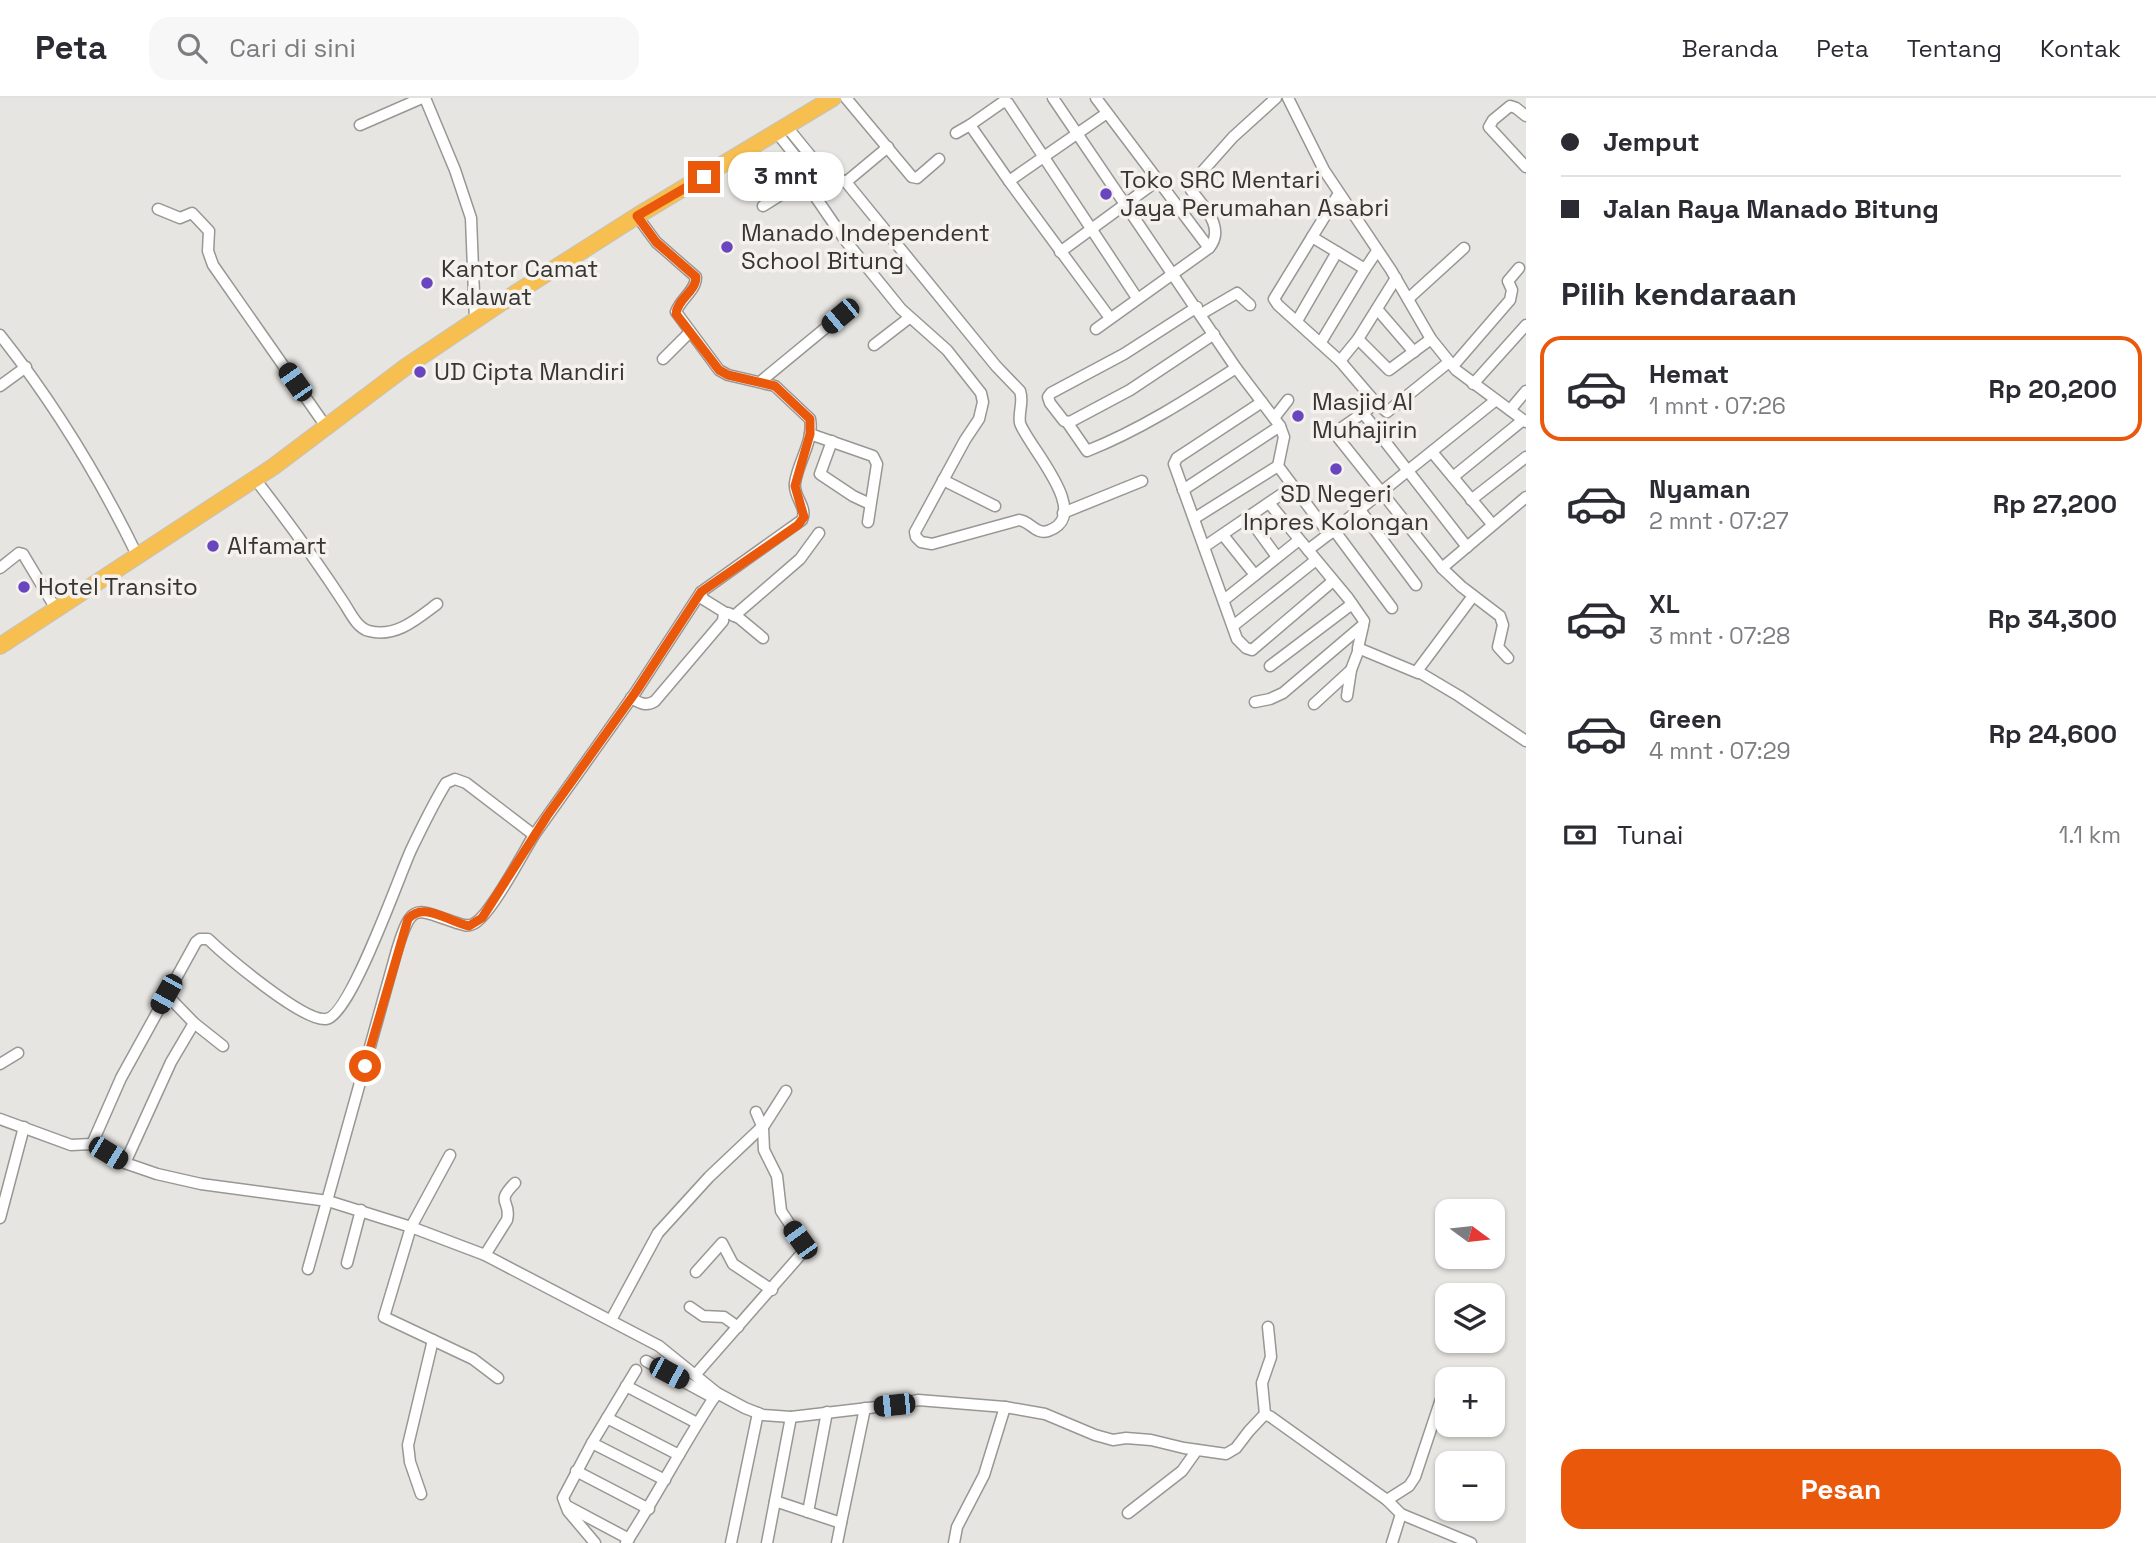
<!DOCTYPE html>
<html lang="id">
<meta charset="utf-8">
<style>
:root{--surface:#fff;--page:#f7f7f7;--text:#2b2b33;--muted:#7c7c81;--line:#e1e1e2;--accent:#ea580c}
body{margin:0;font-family:"Space Grotesk",sans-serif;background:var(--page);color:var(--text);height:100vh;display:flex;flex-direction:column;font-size:26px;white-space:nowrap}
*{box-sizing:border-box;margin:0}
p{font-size:23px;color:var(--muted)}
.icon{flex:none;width:38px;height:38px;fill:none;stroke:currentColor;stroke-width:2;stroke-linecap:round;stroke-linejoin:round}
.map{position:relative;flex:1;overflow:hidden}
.panel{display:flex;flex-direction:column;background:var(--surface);width:630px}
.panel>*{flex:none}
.top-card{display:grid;align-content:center;height:154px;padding:0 35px;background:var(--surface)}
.needle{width:46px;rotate:105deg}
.fabs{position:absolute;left:1435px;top:1101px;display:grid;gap:14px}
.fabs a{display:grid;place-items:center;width:70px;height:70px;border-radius:14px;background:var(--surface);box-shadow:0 2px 5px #0004;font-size:35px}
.end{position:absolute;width:32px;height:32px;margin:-16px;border:9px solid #ea580c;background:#fff;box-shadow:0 0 0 4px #fff}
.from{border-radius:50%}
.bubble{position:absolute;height:49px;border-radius:21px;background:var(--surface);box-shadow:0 2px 5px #0004;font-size:23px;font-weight:700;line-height:49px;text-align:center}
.car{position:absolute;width:21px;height:42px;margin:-21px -10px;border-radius:9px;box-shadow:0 0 5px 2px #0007;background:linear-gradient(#222 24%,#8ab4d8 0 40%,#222 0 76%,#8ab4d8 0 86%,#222 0)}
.top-card b{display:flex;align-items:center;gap:24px;height:66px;font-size:26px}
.top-card b+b{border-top:2px solid var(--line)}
.top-card i{width:18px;height:18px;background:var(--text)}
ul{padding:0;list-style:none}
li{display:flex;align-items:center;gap:21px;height:105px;margin:0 14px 10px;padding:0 21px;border:4px solid transparent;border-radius:21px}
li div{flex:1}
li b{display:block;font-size:26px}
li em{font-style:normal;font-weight:700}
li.on{border-color:var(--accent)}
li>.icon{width:63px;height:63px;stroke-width:1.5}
h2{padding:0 35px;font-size:32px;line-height:84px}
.pay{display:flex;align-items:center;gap:18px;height:77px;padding:0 35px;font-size:26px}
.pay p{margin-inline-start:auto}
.action{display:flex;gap:14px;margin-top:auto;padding:14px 35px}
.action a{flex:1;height:80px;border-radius:21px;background:var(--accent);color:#fff;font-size:28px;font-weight:700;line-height:80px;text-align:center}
header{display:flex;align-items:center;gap:42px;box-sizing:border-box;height:98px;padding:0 35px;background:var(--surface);border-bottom:2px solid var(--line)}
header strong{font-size:33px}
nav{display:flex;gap:38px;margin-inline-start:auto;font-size:24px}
.search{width:490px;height:63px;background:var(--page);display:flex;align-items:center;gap:18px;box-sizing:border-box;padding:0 24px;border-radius:21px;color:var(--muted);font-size:26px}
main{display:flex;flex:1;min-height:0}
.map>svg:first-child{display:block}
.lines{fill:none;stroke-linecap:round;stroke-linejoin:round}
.minor-casing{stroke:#999793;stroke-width:13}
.highway-casing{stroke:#c3c3c2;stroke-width:18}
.minor{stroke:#fff;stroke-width:10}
.highway{stroke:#f6bf50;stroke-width:16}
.route{stroke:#ea580c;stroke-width:9}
.poi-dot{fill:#6945be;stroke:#f5f2ee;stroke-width:2.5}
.labels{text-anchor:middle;stroke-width:7;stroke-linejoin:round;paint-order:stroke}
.poi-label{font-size:24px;fill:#373635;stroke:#f5f2ee;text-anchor:start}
</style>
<header>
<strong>Peta</strong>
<div class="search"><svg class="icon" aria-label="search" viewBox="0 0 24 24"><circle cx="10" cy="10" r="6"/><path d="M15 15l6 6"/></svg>Cari di sini</div>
<nav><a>Beranda</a><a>Peta</a><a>Tentang</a><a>Kontak</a></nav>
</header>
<main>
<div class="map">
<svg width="1526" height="1445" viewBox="0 0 1526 1445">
<rect width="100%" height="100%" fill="#e7e5e1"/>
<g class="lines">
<defs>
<g id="minor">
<path d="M 425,0 L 455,72 L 471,120 L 475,222"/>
<path d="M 846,0 L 912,79 L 917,80 L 939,61"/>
<path d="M 1053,0 L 1236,270 L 1280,328 L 1284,339 L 1278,368 L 1329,436 L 1496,302"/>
<path d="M 1096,0 L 1209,150 L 1096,231"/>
<path d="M 1288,0 L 1324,72 L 1391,172 L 1431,241 L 1456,272 L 1526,324"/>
<path d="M 1107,15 L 1009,83 L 1110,220"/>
<path d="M 1526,18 L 1516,10 L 1510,8 L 1493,22 L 1489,29 L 1526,69"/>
<path d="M 360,27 L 422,0"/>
<path d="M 970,27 L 1003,4 L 1008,5 L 1137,200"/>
<path d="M 787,29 L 827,78"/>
<path d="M 777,35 L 816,84"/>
<path d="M 956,35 L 970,27 L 1009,83"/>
<path d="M 846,84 L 888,49"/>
<path d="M 763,108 L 798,86 L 808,88 L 845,142 L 901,211 L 947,252 L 981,295 L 983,304 L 979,321 L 965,342 L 921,423 L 915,434 L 916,439 L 921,444 L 932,446 L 1019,422 C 1030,423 1036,437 1048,433 C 1095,417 1026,346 1020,325 C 1018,314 1024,304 1020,293 L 996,268 L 846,84 L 831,77 L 808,88"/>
<path d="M 158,111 L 180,120 L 192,115 L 209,133 L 208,153 L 213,167 L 327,330"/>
<path d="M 1312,139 L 1338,97"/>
<path d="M 1209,150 C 1226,130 1204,109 1191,92 L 1193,84 L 1233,39 L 1276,0"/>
<path d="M 1060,154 L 1157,83"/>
<path d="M 1408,201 L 1464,150"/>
<path d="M 1197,209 L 1124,256 L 1051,295 L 1048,299 L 1050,305 L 1064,323 L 1070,324 L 1130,292 L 1214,236"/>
<path d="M 1377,211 L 1414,254"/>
<path d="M 1201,216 L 1237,195 L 1250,207"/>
<path d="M 1297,223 L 1337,154"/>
<path d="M 0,237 C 54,305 99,379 137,457"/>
<path d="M 1358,241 L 1389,272 L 1431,241"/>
<path d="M 1321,244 L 1365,171"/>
<path d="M 874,247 L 909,220"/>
<path d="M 663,261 L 690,234"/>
<path d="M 1340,263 L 1358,241 L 1396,180"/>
<path d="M 1453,268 L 1510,202 L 1512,192 L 1508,183 L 1519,170"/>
<path d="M 760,284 L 840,218"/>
<path d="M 1473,286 L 1526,227"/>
<path d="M 0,288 L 26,269"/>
<path d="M 1262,304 L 1177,360 L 1174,366 L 1237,541 L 1246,550 L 1252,552 L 1333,483"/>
<path d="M 1376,305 L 1387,314 L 1449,264"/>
<path d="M 1510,312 L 1526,293"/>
<path d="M 1363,315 L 1376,305 L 1340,263 L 1278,207 L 1274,201 L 1312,139 L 1365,171 L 1377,153"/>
<path d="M 1274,320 L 1288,302"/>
<path d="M 1067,324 L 1087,353 C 1140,332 1188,301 1236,270"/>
<path d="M 810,336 L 873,358 L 877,366 L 868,424"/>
<path d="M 832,343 L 820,376 L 853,398 L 870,406"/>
<path d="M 1432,354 L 1492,426"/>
<path d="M 1453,379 L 1523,322"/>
<path d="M 255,381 C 286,421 316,462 344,505 C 350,514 357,530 369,533 C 396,540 417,521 437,506"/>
<path d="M 943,382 L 995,408"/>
<path d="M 1183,392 L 1280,328"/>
<path d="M 1471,402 L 1526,359"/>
<path d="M 1360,412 L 1416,487"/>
<path d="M 1063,415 L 1142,383"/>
<path d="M 1248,419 L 1277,459"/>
<path d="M 1195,420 L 1278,368"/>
<path d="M 1334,432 L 1392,510"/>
<path d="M 1223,437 L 1255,477"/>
<path d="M 1204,449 L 1292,389"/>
<path d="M 1467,449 L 1363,315 L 1337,333 L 1336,337 L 1442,470 L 1462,489 L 1500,518 L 1503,527 L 1498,549 L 1508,560"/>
<path d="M 1308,452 L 1329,436"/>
<path d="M 0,470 L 19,455 L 23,456 L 56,511"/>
<path d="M 1442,470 L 1526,399"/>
<path d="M 1473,498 L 1417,573 L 1459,598 L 1526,643"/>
<path d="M 1224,502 L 1299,442"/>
<path d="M 728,515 L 739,520 L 763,540"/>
<path d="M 734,518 L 800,461 L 819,435"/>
<path d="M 1233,528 L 1316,462"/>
<path d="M 1363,528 L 1358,550 L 1418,575"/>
<path d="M 1270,568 L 1352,506"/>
<path d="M 1347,598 L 1351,572 L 1359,551"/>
<path d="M 631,600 C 640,605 646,609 655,603 L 723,523 L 724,514 L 703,501 L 701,494"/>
<path d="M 1255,604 L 1270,601 L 1283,595 L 1363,527 L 1364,523 L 1348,500 L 1269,405"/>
<path d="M 1314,606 L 1351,572"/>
<path d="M 166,896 L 194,925 L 223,948"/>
<path d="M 0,966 L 18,955"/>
<path d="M 0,1021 L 71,1047 L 92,1046 L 125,1065 L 157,1076 L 201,1086 L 328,1103 L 411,1129 L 485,1157 L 659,1248 L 717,1295 L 745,1310 L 763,1317 L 791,1319 L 894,1307 L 918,1302 L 1005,1309 L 1045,1316 L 1095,1337 L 1113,1342 L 1126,1340 L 1151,1342 L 1184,1350 L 1226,1356 L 1236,1350 L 1249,1333 L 1265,1316 L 1271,1319 L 1387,1402 L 1401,1416 L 1471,1445"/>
<path d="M 92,1046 L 121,980 L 196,844 L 200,841 L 208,841 C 226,858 303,924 326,921 C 350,919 399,778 411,752 C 422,729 433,706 446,685 L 455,681 L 466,685 L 534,737 L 635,595 L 701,494 L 802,422 C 808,409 793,399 795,385 C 798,364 814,343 810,321 L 775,288 L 728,277 L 719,272 L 676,214 C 680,201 696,193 696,179 L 656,144 L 637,118"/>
<path d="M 450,1057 L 411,1129 L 384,1219 L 473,1261 L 498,1280"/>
<path d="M 125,1065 L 171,964 L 194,925"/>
<path d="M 0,1120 L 24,1029"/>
<path d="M 485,1157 L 507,1122 C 512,1102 494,1106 515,1085"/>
<path d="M 347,1165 L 361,1112"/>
<path d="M 308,1171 L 397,852 C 412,803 415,811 457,825 C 463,827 468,829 473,826 C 489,820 523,755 534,737"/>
<path d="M 696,1174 L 722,1145 L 733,1166 L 772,1192"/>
<path d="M 690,1209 L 703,1218 L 724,1219 L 738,1229"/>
<path d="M 611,1222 L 658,1135 L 709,1079 L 765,1026 L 786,993"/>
<path d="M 646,1263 L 714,1300"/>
<path d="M 696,1276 L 803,1154 L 803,1146 L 781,1113 L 777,1078 L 764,1052 L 763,1030 L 756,1014"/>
<path d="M 626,1288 L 697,1325"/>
<path d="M 1265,1316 L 1262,1285 L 1271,1259 L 1268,1229"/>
<path d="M 791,1319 L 775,1403 L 841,1425 L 865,1310"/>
<path d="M 607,1320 L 679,1357"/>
<path d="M 592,1345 L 665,1382"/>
<path d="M 576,1373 L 649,1411"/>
<path d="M 421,1396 L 410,1364 L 408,1347 L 433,1242"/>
<path d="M 1387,1402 L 1409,1388 L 1415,1379 L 1447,1283"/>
<path d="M 567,1408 L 629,1441"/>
<path d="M 808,1414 L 827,1314"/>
<path d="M 1128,1415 L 1182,1373 L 1197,1352"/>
<path d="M 595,1445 L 568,1413 L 563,1400 L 592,1345 L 636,1272"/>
<path d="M 626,1445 C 658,1396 685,1343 717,1295"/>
<path d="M 731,1445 L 758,1315"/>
<path d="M 767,1445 L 775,1403"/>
<path d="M 837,1445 L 841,1425"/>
<path d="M 954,1445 L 957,1429 L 984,1377 L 1005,1309"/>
<path d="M 1392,1445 L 1401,1416"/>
</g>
<path id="highway" d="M 0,548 L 273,369 L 407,268 L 519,193 L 637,118 L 833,0"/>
</defs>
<use href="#minor" class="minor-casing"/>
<use href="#highway" class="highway-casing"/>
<use href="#minor" class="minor"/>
<use href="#highway" class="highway"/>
</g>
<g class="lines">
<path class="route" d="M 365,968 L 408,821 C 424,803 449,824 469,828 L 482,820 L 547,718 L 635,595 L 701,494 L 798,427 L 804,419 L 795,388 L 810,336 L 810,321 L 775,288 L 728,277 L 719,272 L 676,216 C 677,201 696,194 696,179 L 656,144 L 637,118 L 704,79"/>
</g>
<g class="poi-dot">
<circle cx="1106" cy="96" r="7"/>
<circle cx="727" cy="149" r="7"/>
<circle cx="427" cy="185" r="7"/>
<circle cx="420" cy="274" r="7"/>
<circle cx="1298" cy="318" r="7"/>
<circle cx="1336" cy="371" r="7"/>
<circle cx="213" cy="448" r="7"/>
<circle cx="24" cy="489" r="7"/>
</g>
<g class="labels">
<g class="poi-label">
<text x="1120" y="90">Toko SRC Mentari<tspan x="1120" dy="28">Jaya Perumahan Asabri</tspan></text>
<text x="741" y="143">Manado Independent<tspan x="741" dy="28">School Bitung</tspan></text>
<text x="441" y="179">Kantor Camat<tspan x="441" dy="28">Kalawat</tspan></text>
<text x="434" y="282">UD Cipta Mandiri</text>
<text x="1312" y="312">Masjid Al<tspan x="1312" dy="28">Muhajirin</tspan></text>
<text x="1336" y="404" text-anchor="middle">SD Negeri<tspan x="1336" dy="28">Inpres Kolongan</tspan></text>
<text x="227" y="456">Alfamart</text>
<text x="38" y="497">Hotel Transito</text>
</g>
</g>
</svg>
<div class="fabs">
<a><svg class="needle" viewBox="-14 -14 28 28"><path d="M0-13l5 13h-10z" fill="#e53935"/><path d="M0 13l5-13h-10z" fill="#7c7c81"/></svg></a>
<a><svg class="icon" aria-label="layers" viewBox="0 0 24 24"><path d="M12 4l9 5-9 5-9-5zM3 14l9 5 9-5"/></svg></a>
<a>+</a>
<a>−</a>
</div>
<i class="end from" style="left:365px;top:968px"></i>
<i class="end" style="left:704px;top:79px"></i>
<div class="bubble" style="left:728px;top:54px;width:116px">3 mnt</div>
<i class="car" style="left:840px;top:218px;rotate:230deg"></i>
<i class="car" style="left:295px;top:284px;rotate:325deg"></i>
<i class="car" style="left:166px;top:896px;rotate:209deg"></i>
<i class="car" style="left:108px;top:1055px;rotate:121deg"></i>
<i class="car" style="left:800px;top:1142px;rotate:324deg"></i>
<i class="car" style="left:669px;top:1275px;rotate:118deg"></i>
<i class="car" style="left:894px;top:1307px;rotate:264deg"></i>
</div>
<section class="panel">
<div class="top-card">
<b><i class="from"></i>Jemput</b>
<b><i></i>Jalan Raya Manado Bitung</b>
</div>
<h2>Pilih kendaraan</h2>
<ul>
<li class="on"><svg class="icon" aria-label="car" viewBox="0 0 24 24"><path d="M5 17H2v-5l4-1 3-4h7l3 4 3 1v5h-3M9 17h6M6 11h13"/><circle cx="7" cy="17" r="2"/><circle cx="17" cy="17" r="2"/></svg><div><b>Hemat</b><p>1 mnt · 07:26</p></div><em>Rp 20,200</em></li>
<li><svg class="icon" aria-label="car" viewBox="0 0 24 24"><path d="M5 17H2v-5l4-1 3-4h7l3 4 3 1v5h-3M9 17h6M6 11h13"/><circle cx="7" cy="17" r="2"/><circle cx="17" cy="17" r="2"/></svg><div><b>Nyaman</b><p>2 mnt · 07:27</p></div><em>Rp 27,200</em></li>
<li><svg class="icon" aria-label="car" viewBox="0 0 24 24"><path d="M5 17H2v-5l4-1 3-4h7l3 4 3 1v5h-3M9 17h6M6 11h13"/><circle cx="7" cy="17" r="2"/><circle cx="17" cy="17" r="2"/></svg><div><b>XL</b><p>3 mnt · 07:28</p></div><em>Rp 34,300</em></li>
<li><svg class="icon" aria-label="car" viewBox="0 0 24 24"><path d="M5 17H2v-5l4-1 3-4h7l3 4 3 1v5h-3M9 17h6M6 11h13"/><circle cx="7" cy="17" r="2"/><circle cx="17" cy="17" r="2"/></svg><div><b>Green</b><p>4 mnt · 07:29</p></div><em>Rp 24,600</em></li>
</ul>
<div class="pay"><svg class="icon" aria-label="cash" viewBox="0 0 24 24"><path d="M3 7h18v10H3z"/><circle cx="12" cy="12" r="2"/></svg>Tunai<p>1.1 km</p></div>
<div class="action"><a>Pesan</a></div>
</section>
</main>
